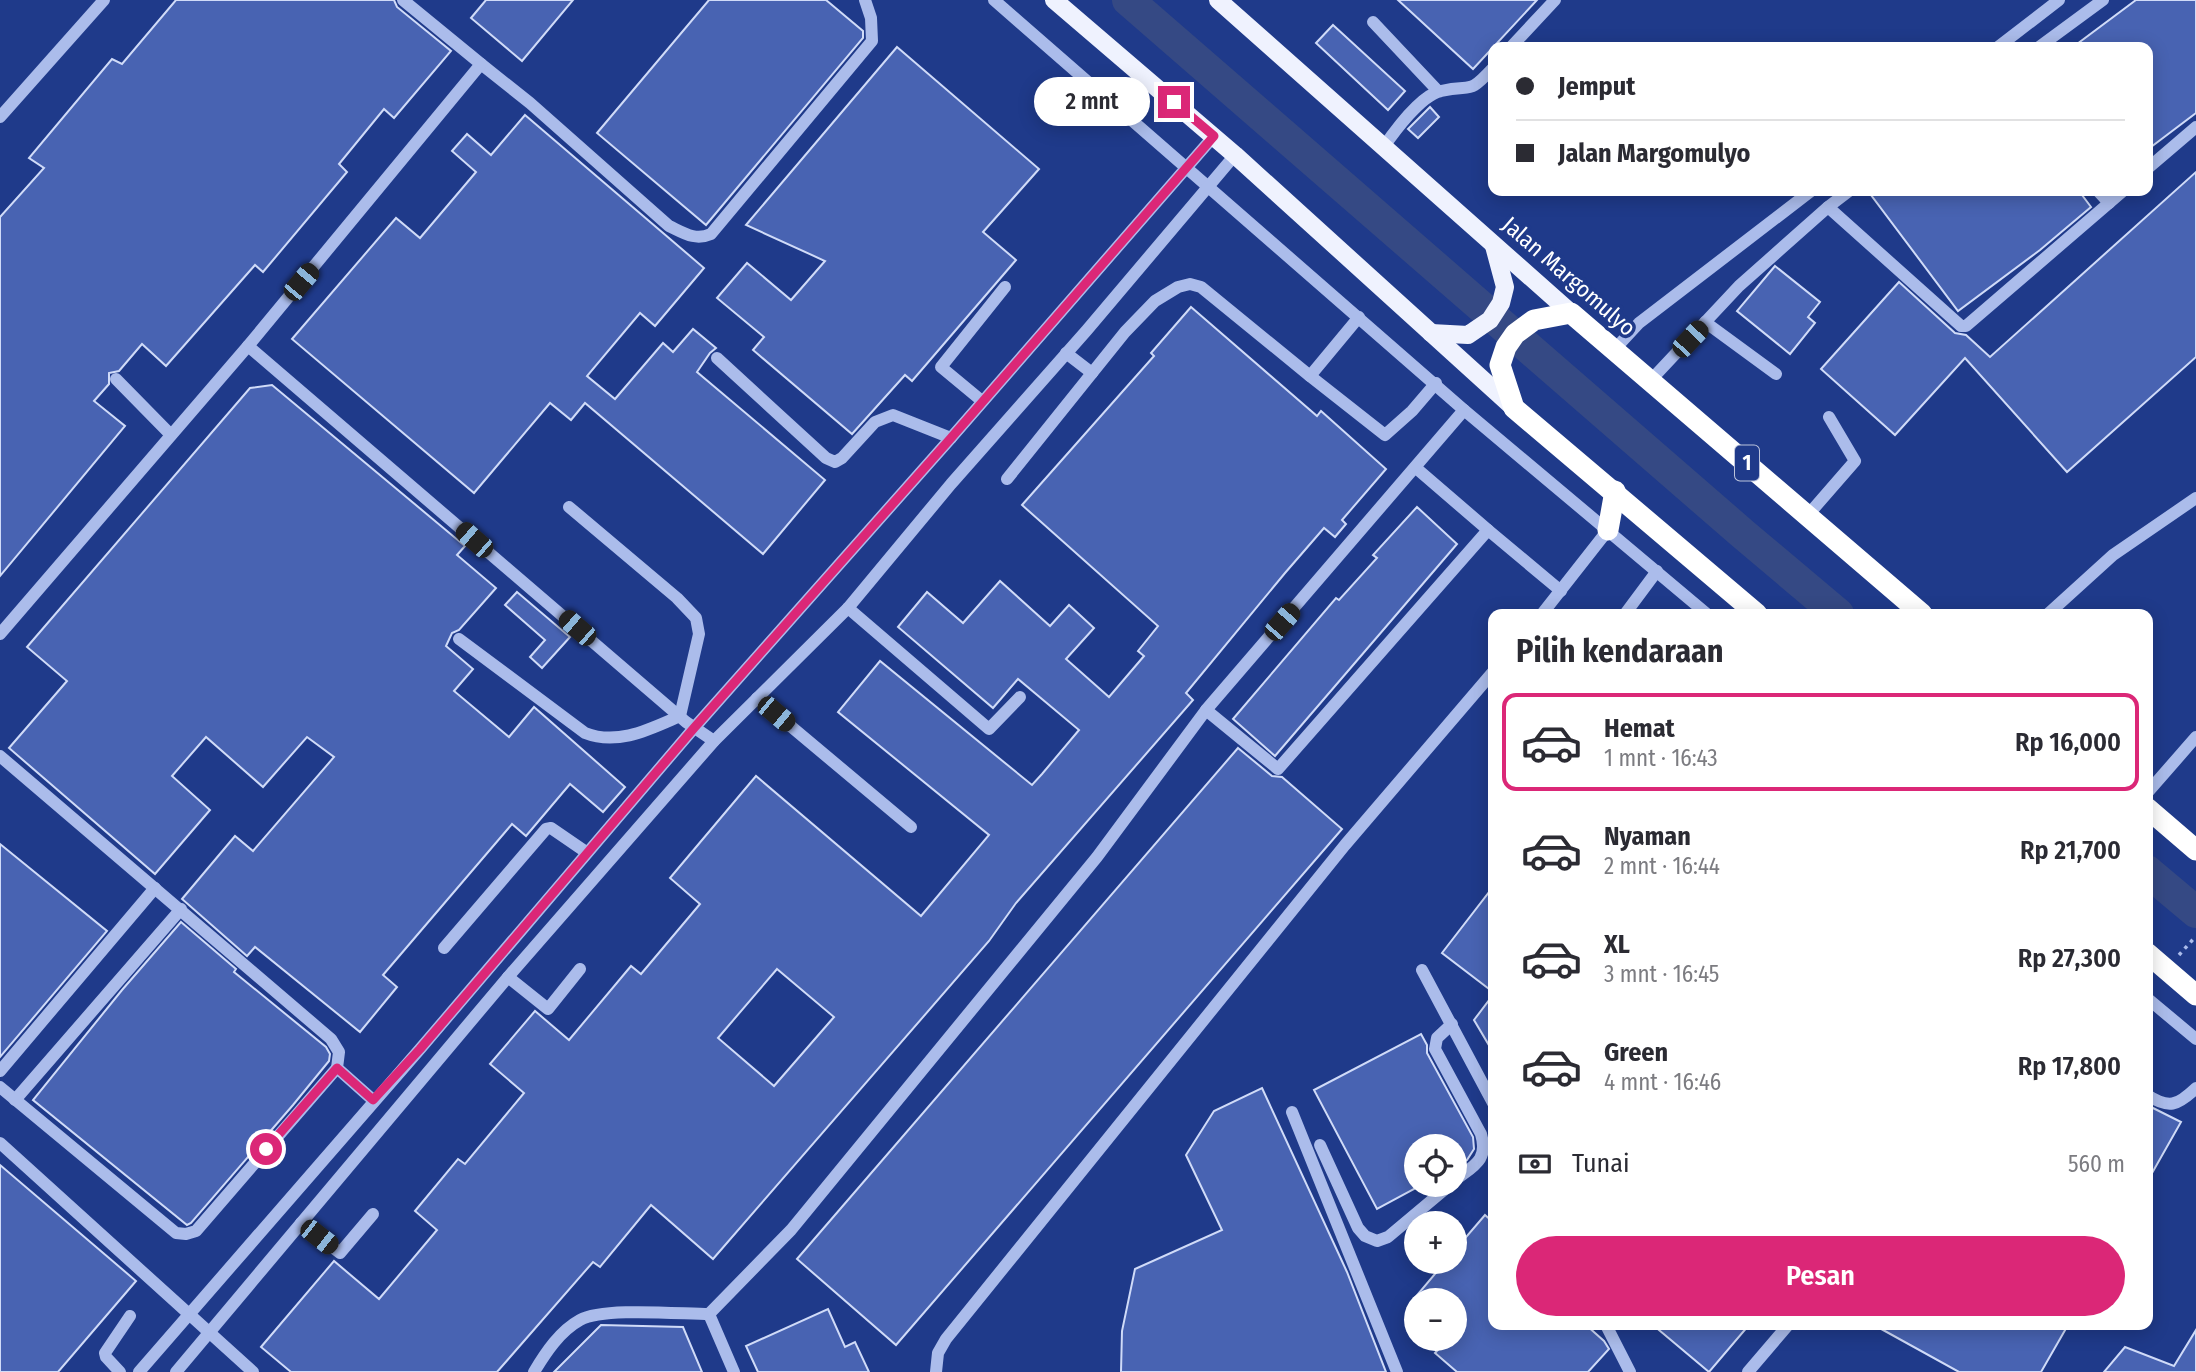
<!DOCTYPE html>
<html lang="id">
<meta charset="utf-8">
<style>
:root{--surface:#fff;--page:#f7f7f7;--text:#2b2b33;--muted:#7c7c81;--line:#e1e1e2;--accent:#db2777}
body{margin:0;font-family:"Fira Sans Condensed",sans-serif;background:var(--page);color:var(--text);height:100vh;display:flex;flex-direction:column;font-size:26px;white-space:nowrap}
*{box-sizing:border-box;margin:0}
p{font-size:23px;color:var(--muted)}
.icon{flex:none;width:38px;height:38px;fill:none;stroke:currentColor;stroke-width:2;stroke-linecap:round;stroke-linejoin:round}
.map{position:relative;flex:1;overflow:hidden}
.panel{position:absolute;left:1488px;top:609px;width:665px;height:721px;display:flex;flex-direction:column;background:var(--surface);border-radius:14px;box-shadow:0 4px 18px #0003}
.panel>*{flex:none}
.guide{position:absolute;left:1488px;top:42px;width:665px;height:154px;border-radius:14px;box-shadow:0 4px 18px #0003;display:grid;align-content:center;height:154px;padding:0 28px;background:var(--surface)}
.buttons{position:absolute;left:1404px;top:1134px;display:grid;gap:14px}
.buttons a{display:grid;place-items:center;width:63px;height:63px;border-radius:50%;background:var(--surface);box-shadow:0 4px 18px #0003;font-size:35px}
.end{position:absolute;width:32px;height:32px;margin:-16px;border:9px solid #db2777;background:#fff;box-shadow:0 0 0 4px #fff}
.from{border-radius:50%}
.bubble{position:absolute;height:49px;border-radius:24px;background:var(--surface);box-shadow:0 4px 18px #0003;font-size:23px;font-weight:600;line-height:49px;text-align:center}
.car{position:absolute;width:21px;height:42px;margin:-21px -10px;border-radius:9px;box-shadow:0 0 5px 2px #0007;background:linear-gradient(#222 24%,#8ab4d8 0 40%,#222 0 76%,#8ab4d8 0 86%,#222 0)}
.guide b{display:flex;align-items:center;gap:24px;height:66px;font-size:26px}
.guide b+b{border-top:2px solid var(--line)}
.guide i{width:18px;height:18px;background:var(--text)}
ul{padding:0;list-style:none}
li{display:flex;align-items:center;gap:21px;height:98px;margin:0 14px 10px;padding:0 14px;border:4px solid transparent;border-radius:14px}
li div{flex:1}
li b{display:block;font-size:26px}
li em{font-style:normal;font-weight:600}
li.active{border-color:var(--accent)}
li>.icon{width:63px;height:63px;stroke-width:1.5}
h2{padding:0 28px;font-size:32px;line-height:84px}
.pay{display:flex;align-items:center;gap:18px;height:77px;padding:0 28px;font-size:26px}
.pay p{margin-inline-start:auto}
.action{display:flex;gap:14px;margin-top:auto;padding:14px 28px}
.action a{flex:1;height:80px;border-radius:42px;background:var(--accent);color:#fff;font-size:28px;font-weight:600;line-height:80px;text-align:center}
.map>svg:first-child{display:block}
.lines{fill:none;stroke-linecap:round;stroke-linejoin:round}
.river{stroke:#354984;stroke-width:32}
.building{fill:#4863b2;stroke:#d0dbf8;stroke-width:2;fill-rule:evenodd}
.path{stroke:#abbceb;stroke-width:3.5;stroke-dasharray:3.5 5;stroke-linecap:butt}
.minor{stroke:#abbceb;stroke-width:12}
.major{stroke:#eff2fe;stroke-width:18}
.highway{stroke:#fff;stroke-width:21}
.route{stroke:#db2777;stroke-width:9}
.labels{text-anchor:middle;stroke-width:7;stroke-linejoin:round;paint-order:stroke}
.shield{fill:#1f3a8a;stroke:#bcc4dc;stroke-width:2}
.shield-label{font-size:21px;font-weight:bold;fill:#fff}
.street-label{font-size:23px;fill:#fff;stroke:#1f3a8a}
</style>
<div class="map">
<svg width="2196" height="1372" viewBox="0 0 2196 1372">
<rect width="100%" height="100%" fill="#1f3a8a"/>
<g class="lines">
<g class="river">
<path d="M 1128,0 L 1743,534 L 1838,614"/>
<path d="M 2147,871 L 2196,912"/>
</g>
</g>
<g class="building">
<path d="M 176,0 L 394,0 L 397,7 L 451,51 L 394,118 L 384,109 L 339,164 L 347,172 L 263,272 L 255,265 L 166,366 L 142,344 L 119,371 L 109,373 L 109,384 L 94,401 L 125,426 L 0,576 L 0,217 L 44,168 L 29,158 L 112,59 L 122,64 Z"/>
<path d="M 486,0 L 573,0 L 522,61 L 471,18 Z"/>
<path d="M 709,0 L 826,0 L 863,31 L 863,38 L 706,225 L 597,133 Z"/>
<path d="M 1398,0 L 1537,0 L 1473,69 Z"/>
<path d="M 2136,0 L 2196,0 L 2196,113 L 2147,150 L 2147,47 L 2073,47 Z"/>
<path d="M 1333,25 L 1405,91 L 1388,110 L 1316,43 Z"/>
<path d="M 897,47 L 1039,169 L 983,232 L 1016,260 L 912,381 L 905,375 L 852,434 L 753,350 L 764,337 L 717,298 L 747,263 L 791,300 L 825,261 L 746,225 Z"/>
<path d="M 1430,107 L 1439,117 L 1418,138 L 1408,129 Z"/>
<path d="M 525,115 L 704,268 L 655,326 L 640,313 L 587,376 L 615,399 L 663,343 L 673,352 L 693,329 L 716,348 L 710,353 L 697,372 L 825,480 L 763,554 L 585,403 L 571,420 L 550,403 L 474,493 L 292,339 L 396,218 L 420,238 L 476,172 L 452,151 L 467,134 L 491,155 Z"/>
<path d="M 2196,172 L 2196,357 L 2067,472 L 1965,358 L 1895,435 L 1821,369 L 1899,282 L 1955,333 L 1966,335 L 1990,357 Z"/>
<path d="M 1868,191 L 2079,191 L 2091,207 L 2040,250 L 1958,311 Z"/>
<path d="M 1775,266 L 1820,302 L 1808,317 L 1815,323 L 1790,354 L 1737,311 Z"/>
<path d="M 1191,307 L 1317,416 L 1321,411 L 1386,469 L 1342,520 L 1346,524 L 1335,537 L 1324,528 L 1285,573 L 1186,693 L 1193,700 L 1016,903 L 989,941 L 713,1259 L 651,1205 L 600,1267 L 593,1262 L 497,1372 L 291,1372 L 261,1347 L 334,1261 L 379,1299 L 437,1230 L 415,1211 L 458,1159 L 465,1164 L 524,1093 L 490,1064 L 535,1011 L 569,1040 L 631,966 L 641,974 L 700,904 L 670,878 L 756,776 L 921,916 L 989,835 L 838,712 L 880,661 L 1032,785 L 1042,774 L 1079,730 L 1018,679 L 993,708 L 898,627 L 927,592 L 963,623 L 1000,581 L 1050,626 L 1069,605 L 1094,628 L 1066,659 L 1109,697 L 1144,656 L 1138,651 L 1158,626 L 1022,505 L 1154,356 L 1151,353 ZM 777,969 L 834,1017 L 774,1086 L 718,1038 Z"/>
<path d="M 272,385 L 465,546 L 457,555 L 496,588 L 459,630 L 452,633 L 446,646 L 473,669 L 454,691 L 509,737 L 534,707 L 625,787 L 603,812 L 570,784 L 526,836 L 512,824 L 383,975 L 397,987 L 360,1032 L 255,947 L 247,956 L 182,899 L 235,836 L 253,851 L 334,757 L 307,737 L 263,787 L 206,737 L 172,776 L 210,810 L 155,874 L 9,748 L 67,681 L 27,647 L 250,388 Z"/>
<path d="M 1417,507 L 1457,544 L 1275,756 L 1233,719 L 1336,598 L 1339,600 L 1377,558 L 1373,555 Z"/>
<path d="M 517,592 L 570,637 L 542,668 L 530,657 L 545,640 L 505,605 Z"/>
<path d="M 1238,748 L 1272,776 L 1282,777 L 1342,829 L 896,1345 L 797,1259 Z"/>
<path d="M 0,844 L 107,931 L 0,1057 Z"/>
<path d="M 1493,887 L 1493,992 L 1442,953 Z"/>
<path d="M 181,922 L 236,969 L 234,972 L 326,1047 L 330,1054 L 329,1061 L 293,1105 L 191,1223 L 187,1225 L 33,1100 L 122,990 Z"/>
<path d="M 1493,995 L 1493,1052 L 1474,1020 Z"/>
<path d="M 1421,1034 L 1427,1045 L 1427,1053 L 1473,1137 L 1474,1149 L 1467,1160 L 1454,1167 L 1454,1146 L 1416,1146 L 1416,1188 L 1377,1209 L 1314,1090 Z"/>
<path d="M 1262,1088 L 1347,1272 L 1386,1372 L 1121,1372 L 1122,1331 L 1135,1269 L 1222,1230 L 1186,1155 L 1214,1111 Z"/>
<path d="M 2147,1105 L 2181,1122 L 2147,1182 Z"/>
<path d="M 0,1165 L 136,1281 L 58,1372 L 0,1372 Z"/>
<path d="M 1485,1215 L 1493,1222 L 1493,1325 L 1586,1325 L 1604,1341 L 1609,1349 L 1588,1372 L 1457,1372 L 1435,1353 L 1448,1339 L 1454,1339 L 1454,1300 L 1413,1300 L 1445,1262 L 1454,1262 L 1454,1251 Z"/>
<path d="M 828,1309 L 845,1347 L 855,1342 L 869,1372 L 758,1372 L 746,1346 Z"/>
<path d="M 601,1325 L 683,1327 L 702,1372 L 554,1372 Z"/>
<path d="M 1653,1325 L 1749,1325 L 1709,1372 Z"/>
<path d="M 1874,1325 L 2068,1325 L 2041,1372 L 1959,1372 Z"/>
<path d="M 2196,1330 L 2196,1372 L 2104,1372 L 2125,1347 L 2174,1366 Z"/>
</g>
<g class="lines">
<path class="path" d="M 2179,955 L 2196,936"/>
<g class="minor">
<path d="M 994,0 L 1464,410 L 1707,614"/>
<path d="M 1373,22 L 1438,91"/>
<path d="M 1511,47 L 1555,0"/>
<path d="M 1998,47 L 2059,0"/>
<path d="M 2039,47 L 2103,0"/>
<path d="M 481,64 L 530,103 L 669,226 C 684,233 695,241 711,234 L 872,41 L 871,18 L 865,0"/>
<path d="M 0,117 L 104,0"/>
<path d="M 1383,148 C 1394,132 1421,95 1441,91 C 1473,83 1466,97 1493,68"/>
<path d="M 2147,169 L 2196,127"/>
<path d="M 2098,191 L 2109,203"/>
<path d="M 1828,207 L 1849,191"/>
<path d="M 1705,322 L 1776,374"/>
<path d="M 248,346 L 686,722 L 714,741"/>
<path d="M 1614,350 L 1639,323 L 1811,191"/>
<path d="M 1066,353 L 1092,373"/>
<path d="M 717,358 L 826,458 L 835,462 L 842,458 L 875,422 L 893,415 L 951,438"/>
<path d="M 1310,376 L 1385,435 L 1412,411 L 1436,383"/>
<path d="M 116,379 L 171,435"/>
<path d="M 1650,381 L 1739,286 L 1828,207 L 1961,326 L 1966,326 L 2123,191"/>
<path d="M 982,401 L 941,367 L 1005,287"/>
<path d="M 1416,468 L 1488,530"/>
<path d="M 1007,479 L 1125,332 L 1155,301 L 1178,287 L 1190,284 L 1201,287 L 1310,376 L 1359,317"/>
<path d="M 1808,515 L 1855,461 L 1829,417"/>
<path d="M 848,608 L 989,729 L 1020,697"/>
<path d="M 1542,614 L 1608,530"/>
<path d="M 1625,614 L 1657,571"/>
<path d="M 2048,614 L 2113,555 L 2196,498"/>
<path d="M 0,634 L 248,346 L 481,64 L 403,0"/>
<path d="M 459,639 L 585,733 C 618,746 650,729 680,716 L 699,634 L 696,618 L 677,598 L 569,507"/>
<path d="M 757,698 L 911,827"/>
<path d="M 1206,710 L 1278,769 L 1488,530 L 1561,591"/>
<path d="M 0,756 L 331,1039 L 339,1052 L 337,1068 L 373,1100"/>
<path d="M 2147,793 L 2196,737"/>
<path d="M 444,948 L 546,829 L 551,828 L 586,852"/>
<path d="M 1422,970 L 1493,1103"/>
<path d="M 508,977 L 548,1009 L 580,969"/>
<path d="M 2147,998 L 2196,1039"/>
<path d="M 1452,1024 L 1437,1038 L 1435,1049 L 1481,1134 C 1489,1161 1473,1166 1454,1181"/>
<path d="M 0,1071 L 155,888"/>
<path d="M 0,1087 L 176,1233 L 186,1234 L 196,1231 L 337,1068"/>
<path d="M 2147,1095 C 2169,1109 2177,1106 2196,1088"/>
<path d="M 15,1100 L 181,909"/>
<path d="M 1292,1112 L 1397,1372"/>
<path d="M 0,1143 L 253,1372"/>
<path d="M 1320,1145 L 1358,1228 L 1365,1236 L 1377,1241 L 1388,1237 L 1450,1185"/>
<path d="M 301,1223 L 340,1253 L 373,1214"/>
<path d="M 709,1314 L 734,1372"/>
<path d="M 1606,1325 L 1630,1372"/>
<path d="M 120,1372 L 106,1357 L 105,1353 L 130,1316"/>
<path d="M 139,1372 L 420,1049 L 694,728 L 951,438 L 1214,136"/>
<path d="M 176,1372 L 508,977 L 714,741 L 848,608 L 951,484 L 1087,330 L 1235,155"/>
<path d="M 534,1372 C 546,1352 560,1331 580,1320 C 603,1307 681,1314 709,1314 L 791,1230 L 1097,857 L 1206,710 L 1464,410"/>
<path d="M 936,1372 L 938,1353 L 946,1339 L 1345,845 L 1493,672"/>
<path d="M 1748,1372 L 1788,1325"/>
</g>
<g class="major">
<path d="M 1054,0 L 1235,155 L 1514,408"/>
<path d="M 1218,0 L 1571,313"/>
<path d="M 1431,333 L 1468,335 L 1490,320 L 1501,303 L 1505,287 L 1494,246"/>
</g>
<g class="highway">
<path d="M 1608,530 L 1615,491"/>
<path d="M 1757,614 L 1514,408 L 1500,365 L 1506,347 L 1515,334 L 1534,320 L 1571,313 L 1922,614"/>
<path d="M 2147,808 L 2196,850"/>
<path d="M 2147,953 L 2196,995"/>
</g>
</g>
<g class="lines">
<path class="route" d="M 266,1149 L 337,1068 L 373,1100 L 420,1049 L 694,728 L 951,438 L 1214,136 L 1174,102"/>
</g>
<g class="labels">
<rect class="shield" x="1735" y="445.5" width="24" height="35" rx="5"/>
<g class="shield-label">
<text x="1747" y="470">1</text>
</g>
<g class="street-label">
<text transform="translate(1569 276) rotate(41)" y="8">Jalan Margomulyo</text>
</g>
</g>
</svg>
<div class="buttons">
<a><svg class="icon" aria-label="locate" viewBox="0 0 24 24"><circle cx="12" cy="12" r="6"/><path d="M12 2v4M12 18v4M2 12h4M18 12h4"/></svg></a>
<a>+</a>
<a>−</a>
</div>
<i class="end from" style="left:266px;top:1149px"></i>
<i class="end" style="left:1174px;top:102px"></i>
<div class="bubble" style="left:1034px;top:77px;width:116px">2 mnt</div>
<i class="car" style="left:301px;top:282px;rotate:40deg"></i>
<i class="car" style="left:1690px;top:339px;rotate:43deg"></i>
<i class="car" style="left:474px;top:540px;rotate:311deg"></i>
<i class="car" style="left:1282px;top:622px;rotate:41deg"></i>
<i class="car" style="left:577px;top:628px;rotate:311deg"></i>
<i class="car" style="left:776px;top:714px;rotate:130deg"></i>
<i class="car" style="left:319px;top:1237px;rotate:128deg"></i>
<div class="guide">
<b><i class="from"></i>Jemput</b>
<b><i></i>Jalan Margomulyo</b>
</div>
<section class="panel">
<h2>Pilih kendaraan</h2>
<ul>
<li class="active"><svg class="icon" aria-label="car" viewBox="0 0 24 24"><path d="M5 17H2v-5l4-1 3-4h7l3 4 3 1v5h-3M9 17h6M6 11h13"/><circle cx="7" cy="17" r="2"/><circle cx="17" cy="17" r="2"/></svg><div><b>Hemat</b><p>1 mnt · 16:43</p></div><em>Rp 16,000</em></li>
<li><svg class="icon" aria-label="car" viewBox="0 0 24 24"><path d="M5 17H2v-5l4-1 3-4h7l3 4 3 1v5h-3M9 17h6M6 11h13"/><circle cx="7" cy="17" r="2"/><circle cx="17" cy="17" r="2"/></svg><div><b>Nyaman</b><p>2 mnt · 16:44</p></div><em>Rp 21,700</em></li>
<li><svg class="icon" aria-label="car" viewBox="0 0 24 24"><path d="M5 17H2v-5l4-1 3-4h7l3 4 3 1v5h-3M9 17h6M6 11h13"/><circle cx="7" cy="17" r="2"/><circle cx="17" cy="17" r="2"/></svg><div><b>XL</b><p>3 mnt · 16:45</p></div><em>Rp 27,300</em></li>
<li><svg class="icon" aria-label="car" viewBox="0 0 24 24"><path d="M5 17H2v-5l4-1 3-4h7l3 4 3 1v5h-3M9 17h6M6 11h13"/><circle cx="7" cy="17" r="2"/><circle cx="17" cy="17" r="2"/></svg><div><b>Green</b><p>4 mnt · 16:46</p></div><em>Rp 17,800</em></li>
</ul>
<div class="pay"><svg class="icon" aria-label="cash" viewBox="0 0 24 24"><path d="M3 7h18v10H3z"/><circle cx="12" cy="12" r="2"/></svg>Tunai<p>560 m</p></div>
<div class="action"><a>Pesan</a></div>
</section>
</div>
